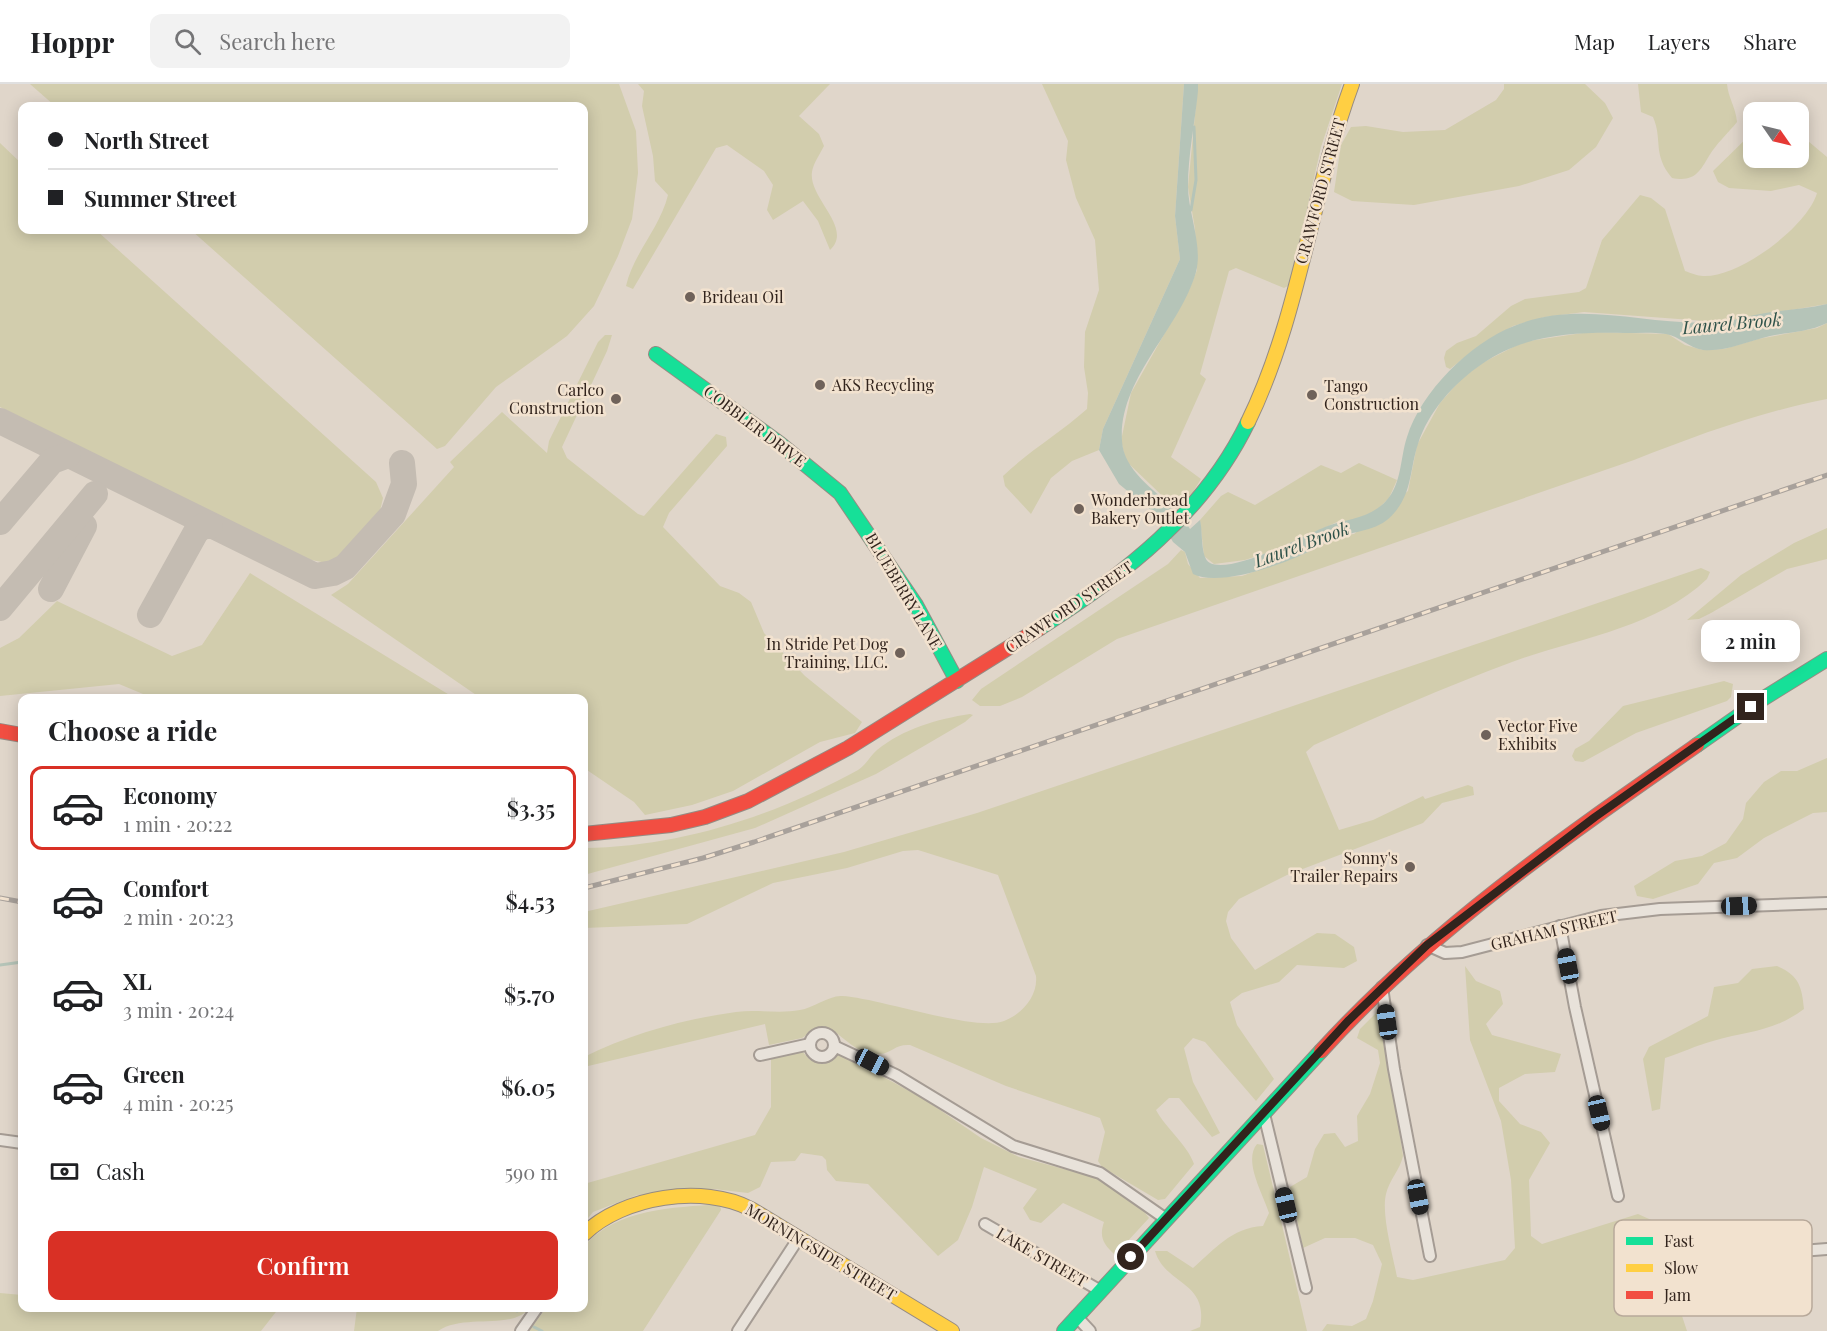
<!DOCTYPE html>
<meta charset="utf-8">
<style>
:root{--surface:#fff;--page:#f2f2f2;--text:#202124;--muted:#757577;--line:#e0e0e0;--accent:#d93025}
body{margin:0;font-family:"Playfair Display",serif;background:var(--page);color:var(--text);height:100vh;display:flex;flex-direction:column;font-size:22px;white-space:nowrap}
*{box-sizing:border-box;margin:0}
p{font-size:20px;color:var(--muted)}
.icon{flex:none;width:33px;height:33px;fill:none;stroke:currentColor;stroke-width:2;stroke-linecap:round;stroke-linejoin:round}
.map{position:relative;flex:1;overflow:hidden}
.details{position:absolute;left:18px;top:610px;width:570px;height:618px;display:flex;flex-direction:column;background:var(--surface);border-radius:12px;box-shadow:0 3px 15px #0003}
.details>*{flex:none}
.guide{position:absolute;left:18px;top:18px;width:570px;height:132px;border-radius:12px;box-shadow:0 3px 15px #0003;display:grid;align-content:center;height:132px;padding:0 30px;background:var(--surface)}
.needle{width:39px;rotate:124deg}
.tools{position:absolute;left:1743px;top:18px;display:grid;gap:12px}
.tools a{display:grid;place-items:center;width:66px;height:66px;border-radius:12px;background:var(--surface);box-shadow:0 3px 15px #0003;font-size:30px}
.end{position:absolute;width:27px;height:27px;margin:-14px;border:8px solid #32241d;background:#fff;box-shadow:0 0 0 3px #fff}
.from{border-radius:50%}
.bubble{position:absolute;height:42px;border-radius:12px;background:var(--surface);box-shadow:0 3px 15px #0003;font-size:20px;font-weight:600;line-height:42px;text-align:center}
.car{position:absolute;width:18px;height:36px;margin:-18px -9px;border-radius:8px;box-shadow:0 0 4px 2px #0007;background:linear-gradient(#222 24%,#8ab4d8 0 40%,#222 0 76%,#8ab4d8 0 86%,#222 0)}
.guide b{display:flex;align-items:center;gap:21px;height:57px;font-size:22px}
.guide b+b{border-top:2px solid var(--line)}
.guide i{width:15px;height:15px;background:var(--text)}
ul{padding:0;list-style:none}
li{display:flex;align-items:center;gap:18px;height:84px;margin:0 12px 9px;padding:0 18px;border:3px solid transparent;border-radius:12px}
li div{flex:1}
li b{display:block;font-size:22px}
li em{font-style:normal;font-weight:600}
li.current{border-color:var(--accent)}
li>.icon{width:54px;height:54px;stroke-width:1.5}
h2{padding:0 30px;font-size:27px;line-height:72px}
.pay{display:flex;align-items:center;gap:15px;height:66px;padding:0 30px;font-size:22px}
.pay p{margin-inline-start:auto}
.action{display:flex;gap:12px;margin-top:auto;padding:12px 30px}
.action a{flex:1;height:69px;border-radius:12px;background:var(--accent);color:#fff;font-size:24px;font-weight:600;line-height:69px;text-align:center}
header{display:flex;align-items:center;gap:36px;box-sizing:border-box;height:84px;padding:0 30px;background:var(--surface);border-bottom:2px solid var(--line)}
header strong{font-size:28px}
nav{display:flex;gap:33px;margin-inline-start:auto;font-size:21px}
.search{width:420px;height:54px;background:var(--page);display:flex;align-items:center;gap:15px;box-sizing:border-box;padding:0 21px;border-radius:12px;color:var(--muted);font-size:22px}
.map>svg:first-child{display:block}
.green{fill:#d2cdad}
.water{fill:#b5c4b8}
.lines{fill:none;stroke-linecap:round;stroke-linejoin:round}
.stream{stroke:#b5c4b8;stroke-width:3}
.taxiway{stroke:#c4bcb2;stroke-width:26}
.street-casing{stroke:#a59c94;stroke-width:14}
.fast-casing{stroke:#958b83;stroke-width:16}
.slow-casing{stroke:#958b83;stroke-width:16}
.jam-casing{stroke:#958b83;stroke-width:16}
.street{stroke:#e8e2da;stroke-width:10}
.fast{stroke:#16e098;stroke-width:14}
.slow{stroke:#ffcf43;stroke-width:14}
.jam{stroke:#f24e42;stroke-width:14}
.rail-casing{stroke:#a8a19b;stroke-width:5}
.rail{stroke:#f2e2cf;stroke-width:3;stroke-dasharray:9;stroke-linecap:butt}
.route{stroke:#32241d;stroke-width:8}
.poi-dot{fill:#6f625a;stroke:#f2e2cf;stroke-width:2}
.labels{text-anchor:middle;stroke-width:5;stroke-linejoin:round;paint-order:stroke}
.street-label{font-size:16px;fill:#32241d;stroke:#f2e2cf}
.poi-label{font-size:16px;fill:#32241d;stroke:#f2e2cf;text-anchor:start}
.water-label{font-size:18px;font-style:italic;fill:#2d5149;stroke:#f2e2cf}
.key{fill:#f2e2cf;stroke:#b8a99a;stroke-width:1.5}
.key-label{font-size:16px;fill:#32241d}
</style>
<header>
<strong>Hoppr</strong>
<div class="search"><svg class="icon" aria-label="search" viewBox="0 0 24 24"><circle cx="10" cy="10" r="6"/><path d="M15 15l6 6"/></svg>Search here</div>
<nav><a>Map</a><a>Layers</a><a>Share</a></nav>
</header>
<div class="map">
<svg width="1827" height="1247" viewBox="0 0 1827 1247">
<rect width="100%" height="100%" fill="#e0d6ca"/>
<g class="green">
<path d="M 30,0 L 619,0 L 636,47 L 638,89 L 632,135 L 618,172 L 594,222 L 567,252 L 496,303 L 445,362 L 437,365 L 191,146 L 584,146 L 584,22 L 55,22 Z"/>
<path d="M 638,0 L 830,0 L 799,32 L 819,50 L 824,62 C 820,70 813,80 812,88 C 808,114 854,144 830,166 L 818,137 L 803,117 L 773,136 L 767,126 L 773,101 L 764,87 L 727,61 L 716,64 L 633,205 L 626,202 C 633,170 660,144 668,111 L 655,97 L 653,72 L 642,22 L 644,7 Z"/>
<path d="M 1042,0 L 1184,0 L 1175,132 L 1180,175 L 1103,345 L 1099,366 L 1072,377 L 1051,394 L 1031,430 L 1005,402 L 1003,392 C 1029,367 1060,349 1087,325 L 1088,309 L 1084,283 L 1085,248 L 1099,206 L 1095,156 L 1076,114 L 1066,76 L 1068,57 Z"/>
<path d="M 1198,0 L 1342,0 L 1321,63 L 1290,201 L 1284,204 L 1236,184 L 1229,187 L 1200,290 L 1206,295 L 1171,373 L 1201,395 L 1193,408 L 1176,425 L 1126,377 L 1121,357 L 1131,309 L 1189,206 L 1197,186 L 1195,145 L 1188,103 Z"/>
<path d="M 1504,0 L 1585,0 L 1605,19 L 1613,34 L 1596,63 L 1569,86 L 1519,102 L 1414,121 L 1352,117 L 1334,108 L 1341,61 L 1351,43 L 1366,42 L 1403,48 L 1445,46 L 1496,16 L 1504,5 Z"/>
<path d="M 1638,0 L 1727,0 C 1728,13 1736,24 1737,38 C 1728,49 1716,60 1709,72 C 1699,89 1694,98 1672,94 C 1652,70 1663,56 1653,33 L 1641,28 Z"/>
<path d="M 1799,41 L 1808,57 L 1827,73 L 1827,220 L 1719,238 L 1584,228 L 1545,233 L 1513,242 L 1475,265 L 1450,285 L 1446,283 L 1444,274 L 1446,267 L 1457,259 L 1476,252 L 1511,222 L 1525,215 L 1579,208 L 1586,204 L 1602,156 L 1640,111 L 1651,114 L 1665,125 L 1685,187 C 1691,189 1698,192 1703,192 C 1739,194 1808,142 1817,109 L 1799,101 L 1771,107 L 1729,104 L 1718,98 L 1713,87 L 1753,48 L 1754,74 L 1798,74 Z"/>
<path d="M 0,59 L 22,80 L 22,146 L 96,146 L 376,398 L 383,414 L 380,427 L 339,472 L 327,479 L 301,474 L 0,323 Z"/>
<path d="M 1827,239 L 1827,315 C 1760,328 1698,351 1634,376 L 1117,555 L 1022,613 L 1000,622 L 980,622 L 972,616 L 981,605 L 1168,480 L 1181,466 L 1185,468 L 1188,480 L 1200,494 L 1242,492 L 1304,470 L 1340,452 L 1354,450 L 1408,407 L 1417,361 L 1440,319 L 1462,294 L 1484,278 L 1523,258 L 1589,248 L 1668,250 L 1685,261 L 1703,266 L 1724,265 L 1758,255 L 1817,244 Z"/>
<path d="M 605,251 L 612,251 L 607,267 L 562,363 L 567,374 L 638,430 L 644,432 L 716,350 L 726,353 L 727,362 L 669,429 L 663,443 L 720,502 L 739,509 L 751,518 L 764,549 L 805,592 L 862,638 L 855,649 L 820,658 L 733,707 L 692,721 L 645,731 L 634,718 L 584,684 L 584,615 L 482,615 L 331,511 L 348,500 L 454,383 L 450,378 L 502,328 L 547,369 L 549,357 L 598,258 Z"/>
<path d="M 1359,379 L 1397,396 L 1389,414 L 1376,427 L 1352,437 L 1337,438 L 1279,465 L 1245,476 L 1214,480 L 1204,472 L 1200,436 L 1221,412 L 1228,408 L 1255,421 L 1321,381 L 1341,389 Z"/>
<path d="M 1827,444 L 1827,475 L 1787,485 L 1711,529 L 1699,535 L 1687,536 L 1741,491 L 1794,459 Z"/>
<path d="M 1701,484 L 1710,488 L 1707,495 C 1654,545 1577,554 1512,578 C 1445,603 1379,632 1314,661 L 1306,668 L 1339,746 L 1373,736 L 1423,712 L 1425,715 L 1468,701 L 1473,703 L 1474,711 L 1442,719 L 1423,739 L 1287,791 L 1239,815 L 1228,828 L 1226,837 L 1231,854 L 1255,886 L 1317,849 L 1335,850 L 1354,863 L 1357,877 L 1344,884 L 1297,881 L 1279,898 L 1242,909 L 1230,918 L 1237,941 L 1274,995 L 1256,1017 L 1205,958 L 1193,954 L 1184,964 L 1193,998 L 1220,1049 L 1212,1053 L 1179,1014 L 1169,1014 L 1156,1026 C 1167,1046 1187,1060 1194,1080 L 1165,1115 L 1158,1116 L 1102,1083 L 1098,1077 L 1105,1048 L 1100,1034 L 1006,1002 L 910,961 C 895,960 892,969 880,970 C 857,973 843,950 826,943 L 817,944 L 802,954 L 769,961 L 765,940 L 584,983 L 584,973 C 630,950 684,935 736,928 C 757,925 779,930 800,926 C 813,924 830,911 842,912 C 879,914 975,948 1004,937 C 1022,930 1038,912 1036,892 L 998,791 L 918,766 L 903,767 L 847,784 L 773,799 L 687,840 L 584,844 L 584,828 L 844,768 L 977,729 Z"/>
<path d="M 250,489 L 456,615 L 155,615 L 119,600 L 0,612 L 0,564 L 19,554 L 57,517 L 172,572 L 202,561 Z"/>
<path d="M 1724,597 L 1733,600 L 1731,613 L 1727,617 L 1636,649 L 1583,678 L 1575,677 L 1572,672 L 1575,665 L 1589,657 L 1623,622 Z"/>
<path d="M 970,630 L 973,631 L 965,638 L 876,690 L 755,744 L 584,791 L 584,764 C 680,763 774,732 858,686 C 866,681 870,672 877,666 C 903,645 937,635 970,630 Z"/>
<path d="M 1827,674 L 1827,728 L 1813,729 L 1764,754 L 1737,774 L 1714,779 L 1698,800 L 1653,815 L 1637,812 L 1634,802 L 1675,777 L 1702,772 L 1726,759 L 1743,735 L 1746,719 L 1764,698 L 1781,687 L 1797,687 Z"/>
<path d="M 1465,882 L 1476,897 L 1500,907 L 1503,920 L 1486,940 L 1492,951 L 1561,970 L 1555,988 L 1525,990 L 1499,1004 L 1499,1017 L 1520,1040 L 1541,1048 L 1550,1059 L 1529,1096 L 1531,1152 L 1542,1160 L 1638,1130 L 1658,1139 L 1668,1151 L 1673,1205 L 1687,1247 L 1322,1247 L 1327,1240 L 1352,1242 L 1366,1235 L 1373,1217 L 1382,1180 L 1373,1161 L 1355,1154 L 1325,1154 L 1303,1164 L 1290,1103 L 1307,1093 L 1315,1065 L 1324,1050 L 1335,1049 L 1345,1063 L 1358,1057 L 1357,1032 L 1370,1010 L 1380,979 L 1378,966 L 1357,954 L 1360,945 L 1377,928 L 1384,943 L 1403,1072 C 1400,1086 1389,1096 1386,1110 C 1381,1130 1393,1172 1397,1193 L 1413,1196 L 1505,1176 L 1515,1164 L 1511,1096 L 1501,1037 L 1470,956 Z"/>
<path d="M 1777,882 C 1799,891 1802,903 1804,925 C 1771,949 1750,946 1713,957 C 1697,961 1681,969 1665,974 L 1660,1025 L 1652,1027 L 1643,975 L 1649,963 L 1708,932 L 1714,903 L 1738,899 L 1752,885 Z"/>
<path d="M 802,967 L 809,975 L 823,980 L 839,970 L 843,971 L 924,1015 L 981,1054 L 1019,1073 L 1098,1094 L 1139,1121 L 1149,1134 L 1115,1171 C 1103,1160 1099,1153 1104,1138 L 1063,1119 L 1041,1139 L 1030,1136 L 1023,1124 L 1037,1105 L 984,1083 L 972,1123 L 958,1156 L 938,1172 L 868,1100 L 836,1097 L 827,1086 L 826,1076 L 822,1072 L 801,1069 L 795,1077 L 771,1078 L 760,1103 L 748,1109 L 714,1105 L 637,1111 L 593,1128 L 584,1139 L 584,1100 L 755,1051 L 771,1023 L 771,974 Z"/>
<path d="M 1257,1060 L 1263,1061 L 1307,1247 L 1190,1247 L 1200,1243 C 1209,1197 1165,1201 1155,1167 L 1167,1167 L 1193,1184 C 1215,1165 1231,1144 1263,1142 L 1269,1129 C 1263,1110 1243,1077 1257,1060 Z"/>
<path d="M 720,1120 L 721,1126 L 643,1247 L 529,1247 L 546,1224 L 584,1224 L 584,1162 C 618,1124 672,1124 720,1120 Z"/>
<path d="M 0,1209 L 22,1211 L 22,1224 L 279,1224 L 261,1247 L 0,1247 Z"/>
<path d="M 357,1224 L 530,1224 C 511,1247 465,1229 438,1247 L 354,1247 Z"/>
</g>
<path class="water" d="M 1184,0 L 1198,0 L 1198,7 C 1195,38 1188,71 1188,102 C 1188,129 1203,161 1196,188 C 1180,245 1118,295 1122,357 C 1124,395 1173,414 1190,445 L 1200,436 C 1203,447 1200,474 1210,479 C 1232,490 1303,452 1325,443 C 1347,434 1368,436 1386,417 C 1402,400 1400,374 1407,353 C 1421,308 1470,259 1514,242 C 1582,214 1650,244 1720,238 C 1733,237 1747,232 1760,230 C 1782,226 1805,225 1827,220 L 1827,239 C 1809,248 1789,248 1770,252 C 1748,257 1726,268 1703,266 C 1689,264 1679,252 1666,250 C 1653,248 1638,249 1625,249 C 1575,248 1525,250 1482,280 C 1454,299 1428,328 1418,360 C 1410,384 1412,408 1395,428 C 1380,447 1359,446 1338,453 C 1327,457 1317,463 1306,469 C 1281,481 1218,503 1193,490 L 1185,468 L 1173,458 L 1158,432 L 1119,400 L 1099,366 L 1103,345 L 1180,175 L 1175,132 Z"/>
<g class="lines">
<g class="stream">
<path d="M 1191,126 L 1196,96 L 1194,43"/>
<path d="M 0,881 L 22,878"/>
<path d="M 515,1224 L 517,1227"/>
<path d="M 534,1243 L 542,1247"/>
</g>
<g class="taxiway">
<path d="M 0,337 L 315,492 L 333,489 L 345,483 L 393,430 L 404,400 L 402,379"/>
<path d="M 0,438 L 52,377 L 68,371"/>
<path d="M 51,505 L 84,442"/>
<path d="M 0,524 L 95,410"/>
<path d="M 150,531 L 196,448 L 203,442 L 210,442"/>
</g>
<defs>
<g id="street">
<path d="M 1560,842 L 1575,923 L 1618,1112"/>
<path d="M 1427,861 L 1445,869 L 1462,868 L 1601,832 L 1660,825 L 1827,819"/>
<path d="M 1382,903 L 1394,985 L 1430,1172"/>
<circle cx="822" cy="961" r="12"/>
<path d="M 834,962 L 896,991 L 1013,1062 L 1100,1089 L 1166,1135"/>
<path d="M 760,971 L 810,960"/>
<path d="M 1264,1030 L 1306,1204"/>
<path d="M 0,1056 L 22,1059"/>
<path d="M 985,1140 L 1099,1206"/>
<path d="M 1701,1179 L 1721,1173 L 1827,1165"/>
<path d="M 1076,1232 L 1090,1247"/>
<path d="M 521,1247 L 537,1224"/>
<path d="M 738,1247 L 798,1155"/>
</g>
<g id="fast">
<path d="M 656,270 L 779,359 L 840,409 L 916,521 L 957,597"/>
<path d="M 1040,544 C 1124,491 1204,429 1248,338"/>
<path d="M 1697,661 L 1761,616 L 1827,575"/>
<path d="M 1064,1247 L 1321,967"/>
</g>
<g id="slow">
<path d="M 1248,338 C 1300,231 1311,111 1352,0"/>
<path d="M 584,1150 C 623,1112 703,1100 751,1125 L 952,1247"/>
</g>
<g id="jam">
<path d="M 0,647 L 22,651"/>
<path d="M 584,750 L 671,741 L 705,733 L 748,717 L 848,664 L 1040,544"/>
<path d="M 1321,967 C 1432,845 1562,755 1697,661"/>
</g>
</defs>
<use href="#street" class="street-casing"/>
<use href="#fast" class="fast-casing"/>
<use href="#slow" class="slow-casing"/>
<use href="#jam" class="jam-casing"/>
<use href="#street" class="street"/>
<use href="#fast" class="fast"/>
<use href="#slow" class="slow"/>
<use href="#jam" class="jam"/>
<defs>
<g id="rail">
<path d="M 584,804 L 703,774 L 754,758 L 1827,391"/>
<path d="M 0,814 L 22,818"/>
</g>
</defs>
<use href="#rail" class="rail-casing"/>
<use href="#rail" class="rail"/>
</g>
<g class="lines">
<path class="route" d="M 1131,1173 L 1348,937 L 1427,861 L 1595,733 L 1751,623"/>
</g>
<g class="poi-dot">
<circle cx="690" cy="213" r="6"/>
<circle cx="820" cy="301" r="6"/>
<circle cx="1312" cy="311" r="6"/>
<circle cx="616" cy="315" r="6"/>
<circle cx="1079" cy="425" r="6"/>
<circle cx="900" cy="569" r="6"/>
<circle cx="1486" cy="651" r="6"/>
<circle cx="1410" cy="783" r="6"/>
</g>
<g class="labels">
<g class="street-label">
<text transform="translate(1320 107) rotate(-75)" y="6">CRAWFORD STREET</text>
<text transform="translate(755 342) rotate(37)" y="6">COBBLER DRIVE</text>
<text transform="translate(904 507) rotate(59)" y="6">BLUEBERRY LANE</text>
<text transform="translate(1069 523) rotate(-34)" y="6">CRAWFORD STREET</text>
<text transform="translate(1554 846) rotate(-13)" y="6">GRAHAM STREET</text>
<text transform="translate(821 1168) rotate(31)" y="6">MORNINGSIDE STREET</text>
<text transform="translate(1042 1173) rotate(30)" y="6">LAKE STREET</text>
</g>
<g class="poi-label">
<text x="702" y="219">Brideau Oil</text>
<text x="832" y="307">AKS Recycling</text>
<text x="1324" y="308">Tango<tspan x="1324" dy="18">Construction</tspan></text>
<text x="604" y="312" text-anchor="end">Carlco<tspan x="604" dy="18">Construction</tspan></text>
<text x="1091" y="422">Wonderbread<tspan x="1091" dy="18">Bakery Outlet</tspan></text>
<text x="888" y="566" text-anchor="end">In Stride Pet Dog<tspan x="888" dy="18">Training, LLC.</tspan></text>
<text x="1498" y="648">Vector Five<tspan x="1498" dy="18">Exhibits</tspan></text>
<text x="1398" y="780" text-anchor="end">Sonny's<tspan x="1398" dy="18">Trailer Repairs</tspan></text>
</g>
<g class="water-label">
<text transform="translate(1732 240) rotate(-5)" y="6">Laurel Brook</text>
<text transform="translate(1302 461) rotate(-20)" y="6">Laurel Brook</text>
</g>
</g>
<rect x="1614" y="1136" width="198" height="96" rx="9" class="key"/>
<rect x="1626" y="1153" width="27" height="8" fill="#16e098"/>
<rect x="1626" y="1180" width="27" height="8" fill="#ffcf43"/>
<rect x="1626" y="1207" width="27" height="8" fill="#f24e42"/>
<g class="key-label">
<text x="1664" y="1163">Fast</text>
<text x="1664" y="1190">Slow</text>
<text x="1664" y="1217">Jam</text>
</g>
</svg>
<div class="tools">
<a><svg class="needle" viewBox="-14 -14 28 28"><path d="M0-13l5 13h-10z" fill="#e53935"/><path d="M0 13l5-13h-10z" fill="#757577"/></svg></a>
</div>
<i class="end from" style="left:1131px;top:1173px"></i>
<i class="end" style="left:1751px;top:623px"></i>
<div class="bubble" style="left:1701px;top:536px;width:99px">2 min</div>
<i class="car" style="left:1739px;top:822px;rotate:88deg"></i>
<i class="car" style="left:1568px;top:882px;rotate:349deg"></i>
<i class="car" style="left:1387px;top:938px;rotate:352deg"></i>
<i class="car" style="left:872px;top:978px;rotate:118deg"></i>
<i class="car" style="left:1599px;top:1029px;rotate:167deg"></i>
<i class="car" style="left:1418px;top:1113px;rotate:169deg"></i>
<i class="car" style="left:1286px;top:1121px;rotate:347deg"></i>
<div class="guide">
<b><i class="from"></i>North Street</b>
<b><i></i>Summer Street</b>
</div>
<section class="details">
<h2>Choose a ride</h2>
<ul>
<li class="current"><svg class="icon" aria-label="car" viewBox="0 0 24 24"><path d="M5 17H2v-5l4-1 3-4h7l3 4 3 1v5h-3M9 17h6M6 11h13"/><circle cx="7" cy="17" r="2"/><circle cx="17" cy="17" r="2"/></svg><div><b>Economy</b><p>1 min · 20:22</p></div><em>$3.35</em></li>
<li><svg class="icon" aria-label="car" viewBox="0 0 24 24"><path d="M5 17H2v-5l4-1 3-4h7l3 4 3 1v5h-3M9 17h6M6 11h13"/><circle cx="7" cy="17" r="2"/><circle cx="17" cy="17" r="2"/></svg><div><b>Comfort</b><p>2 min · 20:23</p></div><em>$4.53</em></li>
<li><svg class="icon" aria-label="car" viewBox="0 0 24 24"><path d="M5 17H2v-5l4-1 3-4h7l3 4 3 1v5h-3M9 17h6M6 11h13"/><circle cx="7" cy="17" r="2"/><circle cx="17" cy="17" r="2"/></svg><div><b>XL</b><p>3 min · 20:24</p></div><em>$5.70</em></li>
<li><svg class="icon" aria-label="car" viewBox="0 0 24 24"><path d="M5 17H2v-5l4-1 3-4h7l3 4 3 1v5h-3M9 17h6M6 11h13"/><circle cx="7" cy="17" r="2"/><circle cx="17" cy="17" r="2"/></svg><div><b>Green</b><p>4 min · 20:25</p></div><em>$6.05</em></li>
</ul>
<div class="pay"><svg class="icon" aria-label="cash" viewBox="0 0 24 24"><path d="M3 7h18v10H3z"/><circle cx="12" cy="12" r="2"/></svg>Cash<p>590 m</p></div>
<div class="action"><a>Confirm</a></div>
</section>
</div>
